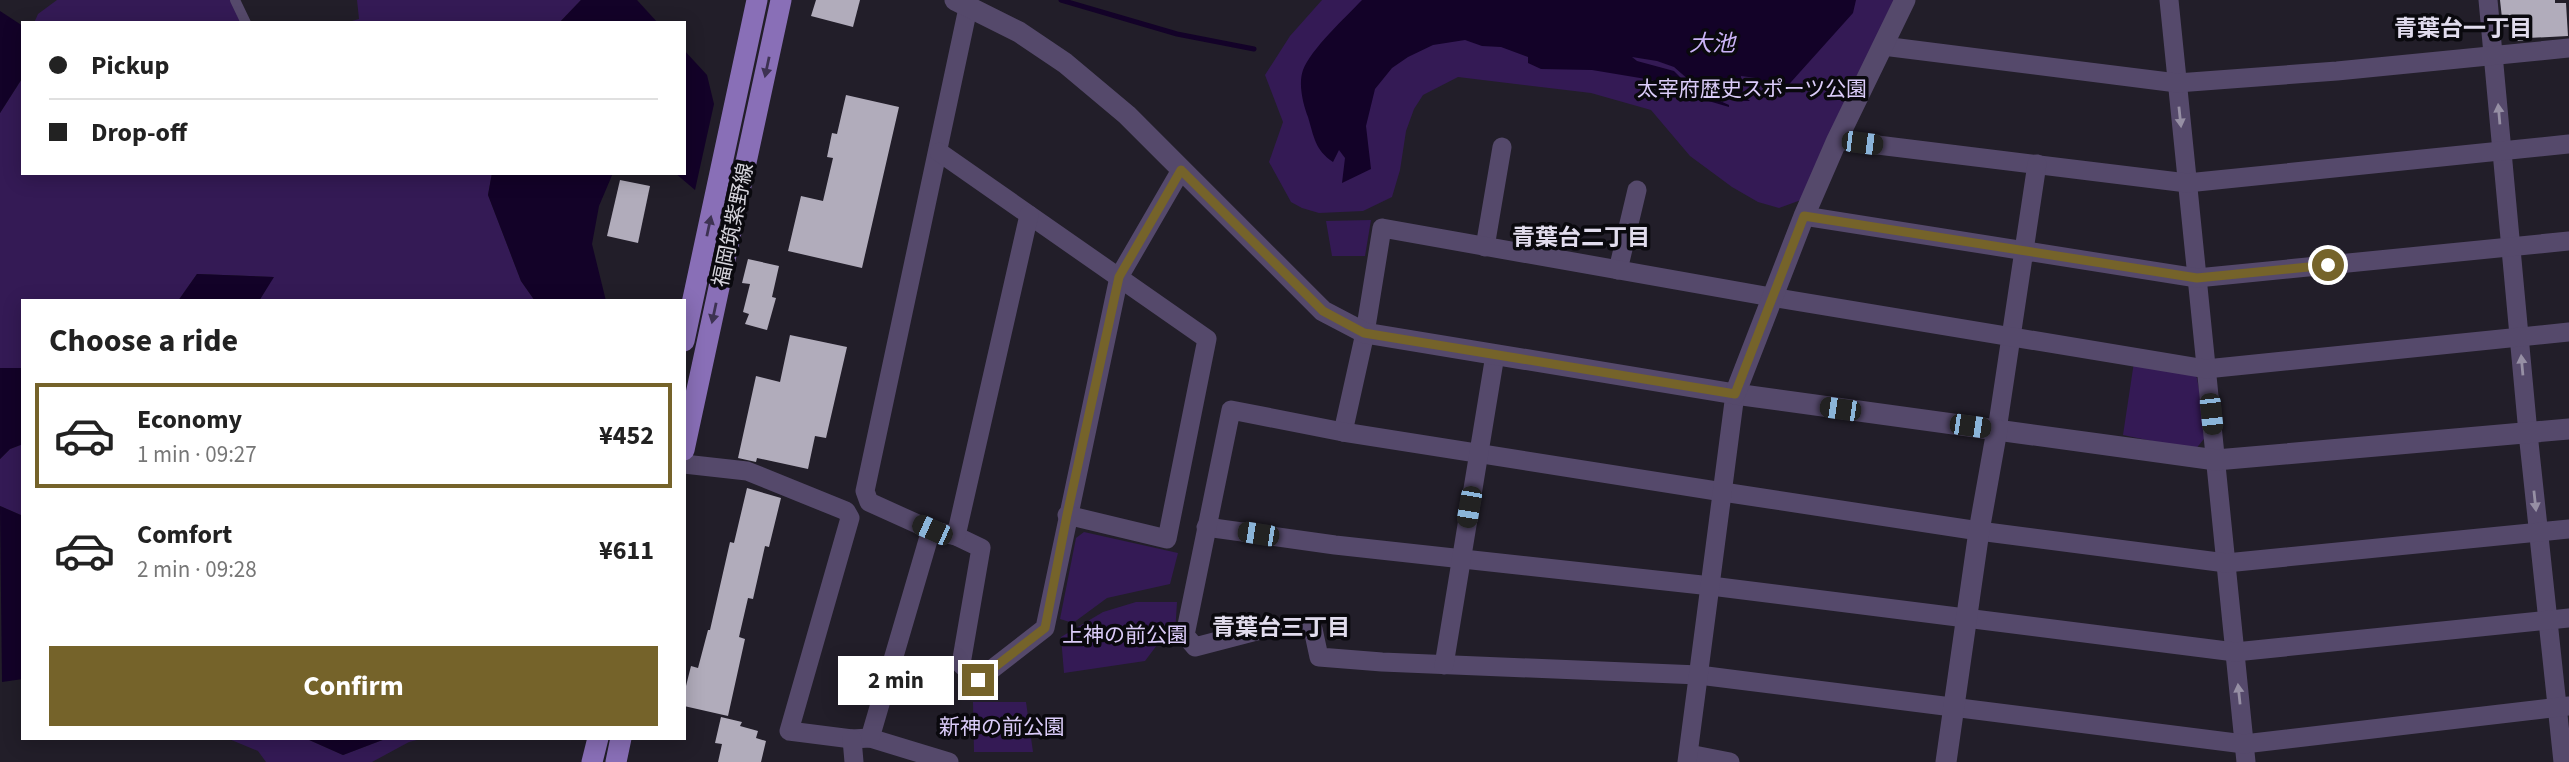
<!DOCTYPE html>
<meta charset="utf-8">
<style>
:root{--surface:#fff;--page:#f2f2f2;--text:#222;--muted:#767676;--line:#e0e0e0;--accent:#75632a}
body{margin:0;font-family:"Source Sans 3","Noto Sans JP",sans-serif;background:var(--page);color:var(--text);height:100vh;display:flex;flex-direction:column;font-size:26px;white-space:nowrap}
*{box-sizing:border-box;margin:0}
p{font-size:23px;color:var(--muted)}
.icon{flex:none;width:38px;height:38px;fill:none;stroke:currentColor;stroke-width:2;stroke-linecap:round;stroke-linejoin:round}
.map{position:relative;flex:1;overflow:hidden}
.drawer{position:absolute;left:21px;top:299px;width:665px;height:441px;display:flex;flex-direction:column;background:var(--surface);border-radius:0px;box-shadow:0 4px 18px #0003}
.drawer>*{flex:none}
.top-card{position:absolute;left:21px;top:21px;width:665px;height:154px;border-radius:0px;box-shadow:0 4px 18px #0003;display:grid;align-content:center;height:154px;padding:0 28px;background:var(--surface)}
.end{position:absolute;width:32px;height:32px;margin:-16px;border:9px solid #75632a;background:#fff;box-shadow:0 0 0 4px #fff}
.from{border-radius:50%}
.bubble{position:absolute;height:49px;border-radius:0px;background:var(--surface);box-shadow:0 4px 18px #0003;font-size:23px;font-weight:700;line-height:49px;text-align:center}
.car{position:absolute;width:21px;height:42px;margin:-21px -10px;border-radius:9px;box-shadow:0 0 5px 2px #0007;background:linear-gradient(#222 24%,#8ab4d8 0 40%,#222 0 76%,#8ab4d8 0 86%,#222 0)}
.top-card b{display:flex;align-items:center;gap:24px;height:66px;font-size:26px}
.top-card b+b{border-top:2px solid var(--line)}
.top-card i{width:18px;height:18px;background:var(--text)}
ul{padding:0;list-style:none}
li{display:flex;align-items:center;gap:21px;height:105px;margin:0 14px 10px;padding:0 14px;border:4px solid transparent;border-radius:0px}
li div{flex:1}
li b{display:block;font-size:26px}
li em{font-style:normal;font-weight:700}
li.current{border-color:var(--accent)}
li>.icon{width:63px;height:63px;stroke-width:1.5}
h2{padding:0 28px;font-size:32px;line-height:84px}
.cta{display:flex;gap:14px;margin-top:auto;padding:14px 28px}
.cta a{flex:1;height:80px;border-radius:0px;background:var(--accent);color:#fff;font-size:28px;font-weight:700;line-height:80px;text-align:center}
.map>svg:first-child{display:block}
.green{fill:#341a55}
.water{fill:#130228}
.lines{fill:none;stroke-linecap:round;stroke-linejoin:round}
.stream{stroke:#130228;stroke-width:5}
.building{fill:#b1acbb}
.service{stroke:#55496b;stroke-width:10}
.minor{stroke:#55496b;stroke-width:19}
.tertiary{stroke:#55496b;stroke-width:21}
.primary{stroke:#896fb7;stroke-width:21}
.oneway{fill:#3d3252}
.oneway2{fill:#968fa4}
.route{stroke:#75632a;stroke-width:9}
.labels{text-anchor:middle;stroke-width:7;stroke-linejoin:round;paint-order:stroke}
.park-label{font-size:21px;fill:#dbccf9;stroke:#0a090e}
.street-label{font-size:21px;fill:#d7d5dd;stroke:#0a090e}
.neighbourhood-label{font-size:23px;font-weight:bold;fill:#e1dced;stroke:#0a090e}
.water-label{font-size:23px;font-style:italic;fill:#cab3f6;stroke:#0a090e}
</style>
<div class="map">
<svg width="2569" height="762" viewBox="0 0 2569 762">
<rect width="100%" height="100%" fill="#221e29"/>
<g class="green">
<path d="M 57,0 L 237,0 L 246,23 L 34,23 L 38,14 Z"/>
<path d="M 357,0 L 581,0 L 559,23 L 345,23 L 359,19 Z"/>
<path d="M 1322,0 L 1898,0 L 1801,200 L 1779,208 L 1758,202 L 1732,187 L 1690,156 L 1651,110 L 1591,93 L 1458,77 L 1423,95 L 1414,109 L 1406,131 L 1400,170 L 1392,197 L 1363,211 L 1319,213 L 1302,208 L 1291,202 L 1269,162 L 1283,122 L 1265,75 L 1290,36 Z"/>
<path d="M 23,77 L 23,173 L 492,173 L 488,195 L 521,281 L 535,301 L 259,301 L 273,277 L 197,274 L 178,301 L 23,301 L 23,368 L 0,368 L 0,113 Z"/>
<path d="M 1371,220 L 1365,256 L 1332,256 L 1326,221 Z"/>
<path d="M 2134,362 L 2193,373 L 2197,378 L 2207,435 L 2195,450 L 2123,435 Z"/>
<path d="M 23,444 L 23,516 L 0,506 L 0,459 L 10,449 Z"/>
<path d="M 1084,532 L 1178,553 L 1170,584 L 1107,598 L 1073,623 L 1060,619 L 1076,538 Z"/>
<path d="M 1136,602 L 1177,602 L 1175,634 L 1157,645 L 1145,661 L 1064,673 L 1061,637 L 1103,612 Z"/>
<path d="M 973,702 L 1026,702 L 1033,752 L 974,752 Z"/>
<path d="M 229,739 L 307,739 L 343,755 L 385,739 L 421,739 L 409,742 L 372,762 L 266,762 L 258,751 Z"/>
</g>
<g class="water">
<path d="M 581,0 L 637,0 L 658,23 L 559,23 Z"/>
<path d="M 1362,0 L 1856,0 L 1853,13 L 1783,91 L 1756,78 L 1741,76 L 1743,95 L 1750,101 L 1739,101 L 1697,87 L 1674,67 L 1657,61 L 1632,57 L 1637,61 L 1674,71 L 1691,88 L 1729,105 L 1729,107 L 1688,95 L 1652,80 L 1592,70 L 1541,69 L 1528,63 L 1528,57 L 1501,47 L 1482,46 L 1465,40 L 1433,45 L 1408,57 L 1392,68 L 1375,89 L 1366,126 L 1371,169 L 1342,183 L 1345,158 L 1339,150 L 1333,162 C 1315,150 1314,137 1308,117 C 1303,104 1298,84 1303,70 C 1311,49 1346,17 1362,0 Z"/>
<path d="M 0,11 L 23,26 L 23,77 L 0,113 Z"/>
<path d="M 684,50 L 707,75 L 714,104 L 695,190 L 675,173 L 684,173 Z"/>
<path d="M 492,173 L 613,173 L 599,206 L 592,244 L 606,301 L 535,301 L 521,281 L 488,195 Z"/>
<path d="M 197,274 L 274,277 L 259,301 L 178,301 Z"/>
<path d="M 0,368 L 23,368 L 23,444 L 10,449 L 0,459 Z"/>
<path d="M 0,506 L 23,516 L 23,679 L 2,682 Z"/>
<path d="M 307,739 L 385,738 L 385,739 L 343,755 Z"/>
</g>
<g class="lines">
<path class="stream" d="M 1061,0 L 1177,34 L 1254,49"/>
</g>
<g class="building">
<path d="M 816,0 L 860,0 L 853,27 L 811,16 Z"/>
<path d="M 2500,0 L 2555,0 L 2555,3 L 2566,3 L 2568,36 L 2528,38 L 2528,40 L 2513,41 L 2512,27 L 2503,27 Z"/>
<path d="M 846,95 L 899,107 L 862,268 L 788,251 L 801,196 L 823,201 L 833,158 L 827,157 L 832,133 L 837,134 Z"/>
<path d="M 620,180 L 650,186 L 638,243 L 607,236 Z"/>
<path d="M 748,259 L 779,266 L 772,297 L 776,298 L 767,330 L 745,324 L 749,314 L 743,312 L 750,284 L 742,283 Z"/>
<path d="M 790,335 L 847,347 L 826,438 L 815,436 L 808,469 L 757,458 L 756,462 L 738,458 L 756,376 L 780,382 Z"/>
<path d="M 747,488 L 781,498 L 769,547 L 765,546 L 753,599 L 748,598 L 739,637 L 745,639 L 728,716 L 684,706 L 684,694 L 691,666 L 698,668 L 708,630 L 710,630 L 730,542 L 734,543 Z"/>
<path d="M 721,717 L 742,722 L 740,726 L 758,731 L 756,738 L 766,741 L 761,762 L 718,762 L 722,744 L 715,743 Z"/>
</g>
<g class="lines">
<path class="service" d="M 235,0 L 246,23"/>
<g class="minor">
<path d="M 2169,0 L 2246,762"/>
<path d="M 2488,0 L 2528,433 L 2563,762"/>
<path d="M 968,8 L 865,491 L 869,502 L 931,530 L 956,536 L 981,548 L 961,664 L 978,680 L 1045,628 L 1119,277 L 1181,170"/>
<path d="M 1883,46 L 2177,83 L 2337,71 L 2569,48"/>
<path d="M 1837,140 L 2187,183 L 2569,144"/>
<path d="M 939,152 L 1207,339 L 1167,539 L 1067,515"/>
<path d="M 1804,216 L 2197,278 L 2569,241"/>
<path d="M 1485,247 L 1502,147"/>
<path d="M 1618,270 L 1637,190"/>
<path d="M 1997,430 L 2037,164"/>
<path d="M 1343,432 L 1365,333 L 1382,228 L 1771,297 L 2206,369 L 2569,332"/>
<path d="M 684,464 L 747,471 L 846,511 L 850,518 L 789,731 L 852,739 L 870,738 L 949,762"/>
<path d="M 1206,527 L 1335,545 L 1711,586 L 2235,652 L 2569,618"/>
<path d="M 2569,529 L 2226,563 L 1979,531 L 1723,492 L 1343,432 L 1231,410 L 1185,635 L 1195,647 L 1268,628 L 1313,629 L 1319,657 L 1382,662 L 1699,675 L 2244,744 L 2569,706"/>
<path d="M 956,536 L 1029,215"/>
<path d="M 1444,665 L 1495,355"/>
<path d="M 870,738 L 931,530"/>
<path d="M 852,739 L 854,762"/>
<path d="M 1689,754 L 1730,762"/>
<path d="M 1687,762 L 1735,394"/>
</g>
<g class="tertiary">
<path d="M 955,0 L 1019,32 L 1065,63 L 1127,115 L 1323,311 L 1365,333 L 1735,394 L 2216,460 L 2569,429"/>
<path d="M 1735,394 L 1804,216 L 1837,140 L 1905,0"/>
<path d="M 1946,762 L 1979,531 L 1997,430"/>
</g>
<g class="primary">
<path d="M 684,341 L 757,0"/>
<path d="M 684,450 L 781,0"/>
<path d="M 592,762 L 598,738"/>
<path d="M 616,762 L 621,738"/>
</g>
</g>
<defs><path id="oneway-solid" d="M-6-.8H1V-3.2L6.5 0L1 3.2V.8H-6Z" transform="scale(1.75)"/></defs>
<g class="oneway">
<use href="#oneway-solid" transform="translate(767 67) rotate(102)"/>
<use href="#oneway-solid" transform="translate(709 226) rotate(-78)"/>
<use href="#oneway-solid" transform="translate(714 313) rotate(102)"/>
</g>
<g class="oneway2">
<use href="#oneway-solid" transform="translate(2499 114) rotate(-95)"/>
<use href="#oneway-solid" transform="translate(2180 117) rotate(84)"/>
<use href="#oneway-solid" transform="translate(2522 365) rotate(-95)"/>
<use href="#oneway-solid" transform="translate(2535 501) rotate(84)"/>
<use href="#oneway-solid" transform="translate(2239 694) rotate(-96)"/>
</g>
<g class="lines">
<path class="route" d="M 978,680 L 1045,628 L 1067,515 L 1119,277 L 1181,170 L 1323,311 L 1364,333 L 1735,394 L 1804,216 L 2197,278 L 2328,265"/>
</g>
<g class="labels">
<g class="park-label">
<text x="1752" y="96">太宰府歴史スポーツ公園</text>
<text x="1125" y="642">上神の前公園</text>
<text x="1002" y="734">新神の前公園</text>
</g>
<g class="street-label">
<text transform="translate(733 225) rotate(-78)" y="7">福岡筑紫野線</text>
</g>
<g class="neighbourhood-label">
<text x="2463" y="36">青葉台一丁目</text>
<text x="1581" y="245">青葉台二丁目</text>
<text x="1281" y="635">青葉台三丁目</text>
</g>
<g class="water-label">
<text x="1712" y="51">大池</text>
</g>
</g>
</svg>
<i class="end from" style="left:2328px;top:265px"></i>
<i class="end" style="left:978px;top:680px"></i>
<div class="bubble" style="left:838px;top:656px;width:116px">2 min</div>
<i class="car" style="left:1862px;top:143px;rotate:97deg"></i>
<i class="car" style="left:1840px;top:409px;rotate:278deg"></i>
<i class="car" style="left:2211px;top:414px;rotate:174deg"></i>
<i class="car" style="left:1970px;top:426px;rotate:98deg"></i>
<i class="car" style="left:1469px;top:507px;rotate:190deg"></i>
<i class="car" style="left:932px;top:530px;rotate:294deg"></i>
<i class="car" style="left:1258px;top:534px;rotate:279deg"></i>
<div class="top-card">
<b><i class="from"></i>Pickup</b>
<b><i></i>Drop-off</b>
</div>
<section class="drawer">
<h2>Choose a ride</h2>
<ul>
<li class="current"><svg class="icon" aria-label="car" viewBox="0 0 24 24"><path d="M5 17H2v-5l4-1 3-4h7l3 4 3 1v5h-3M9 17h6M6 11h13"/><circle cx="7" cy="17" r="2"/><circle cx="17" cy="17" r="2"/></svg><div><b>Economy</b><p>1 min · 09:27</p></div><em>¥452</em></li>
<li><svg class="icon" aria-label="car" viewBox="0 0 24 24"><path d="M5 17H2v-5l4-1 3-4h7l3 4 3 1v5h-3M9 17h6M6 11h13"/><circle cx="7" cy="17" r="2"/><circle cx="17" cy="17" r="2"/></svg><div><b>Comfort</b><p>2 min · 09:28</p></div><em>¥611</em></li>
</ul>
<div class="cta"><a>Confirm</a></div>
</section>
</div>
